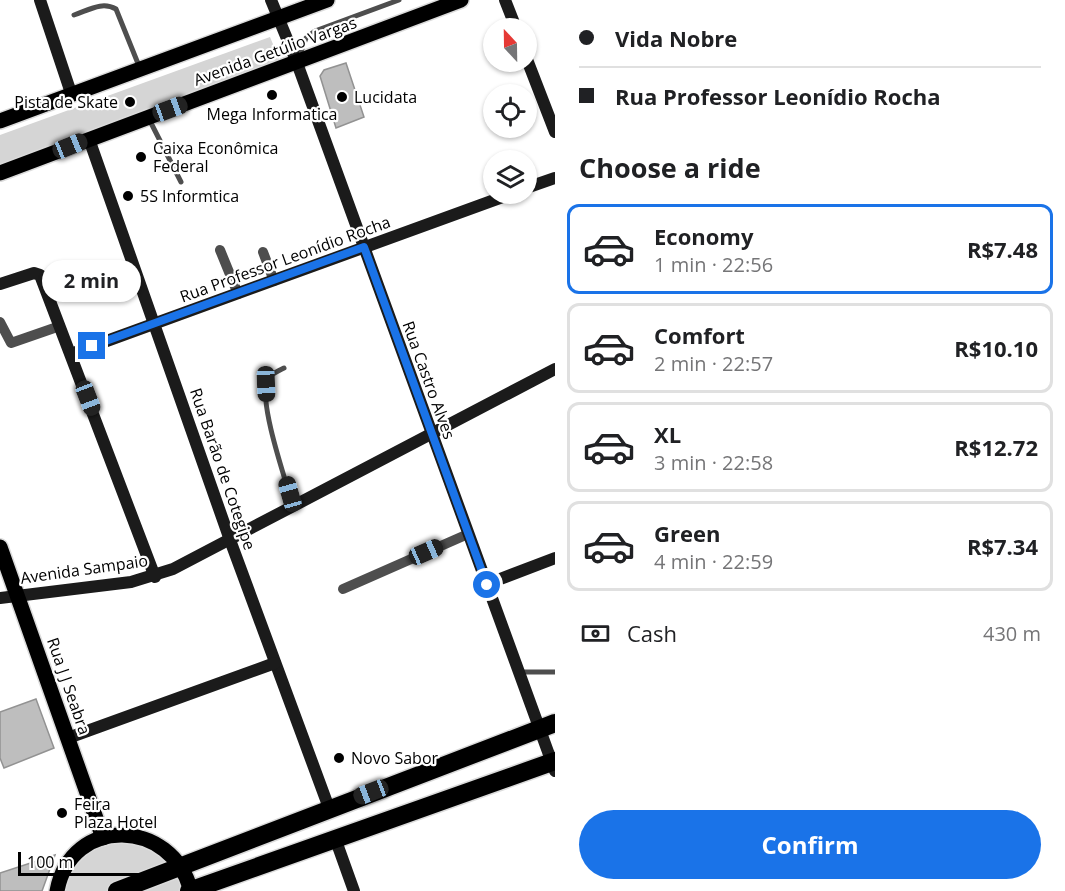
<!DOCTYPE html>
<meta charset="utf-8">
<style>
:root{--surface:#fff;--page:#f6f6f6;--text:#202124;--muted:#757577;--line:#e0e0e0;--accent:#1a73e8}
body{margin:0;font-family:"Open Sans",sans-serif;background:var(--page);color:var(--text);height:100vh;display:flex;flex-direction:column;font-size:22px;white-space:nowrap}
*{box-sizing:border-box;margin:0}
p{font-size:20px;color:var(--muted)}
.icon{flex:none;width:33px;height:33px;fill:none;stroke:currentColor;stroke-width:2;stroke-linecap:round;stroke-linejoin:round}
.map{position:relative;flex:1;overflow:hidden}
.panel{display:flex;flex-direction:column;background:var(--surface);width:510px}
.panel>*{flex:none}
.banner{display:grid;align-content:center;height:132px;padding:0 24px;background:var(--surface)}
.needle{width:39px;rotate:338deg}
.controls{position:absolute;left:483px;top:18px;display:grid;gap:12px}
.controls a{display:grid;place-items:center;width:54px;height:54px;border-radius:50%;background:var(--surface);box-shadow:0 2px 4px #0004;font-size:30px}
.scale{position:absolute;left:18px;bottom:15px;width:153px;box-sizing:border-box;padding-left:6px;border:3px solid #000;border-top:0;font-size:16px;line-height:21px;white-space:nowrap;color:#000;-webkit-text-stroke:4px #fff;paint-order:stroke}
.end{position:absolute;width:27px;height:27px;margin:-14px;border:8px solid #1a73e8;background:#fff;box-shadow:0 0 0 3px #fff}
.from{border-radius:50%}
.bubble{position:absolute;height:42px;border-radius:21px;background:var(--surface);box-shadow:0 2px 4px #0004;font-size:20px;font-weight:700;line-height:42px;text-align:center}
.car{position:absolute;width:18px;height:36px;margin:-18px -9px;border-radius:8px;box-shadow:0 0 4px 2px #0007;background:linear-gradient(#222 24%,#8ab4d8 0 40%,#222 0 76%,#8ab4d8 0 86%,#222 0)}
.banner b{display:flex;align-items:center;gap:21px;height:57px;font-size:22px}
.banner b+b{border-top:2px solid var(--line)}
.banner i{width:15px;height:15px;background:var(--text)}
ul{padding:0;list-style:none}
li{display:flex;align-items:center;gap:18px;height:90px;margin:0 12px 9px;padding:0 12px;border:3px solid var(--line);border-radius:12px}
li div{flex:1}
li b{display:block;font-size:22px}
li em{font-style:normal;font-weight:700}
li.current{border-color:var(--accent)}
li>.icon{width:54px;height:54px;stroke-width:1.5}
h2{padding:0 24px;font-size:27px;line-height:72px}
.pay{display:flex;align-items:center;gap:15px;height:66px;padding:0 24px;font-size:22px}
.pay p{margin-inline-start:auto}
.cta{display:flex;gap:12px;margin-top:auto;padding:12px 24px}
.cta a{flex:1;height:69px;border-radius:36px;background:var(--accent);color:#fff;font-size:24px;font-weight:700;line-height:69px;text-align:center}
main{display:flex;flex:1;min-height:0}
.map>svg:first-child{display:block}
.green{fill:#d5d5d5}
.building{fill:#bebebe;stroke:#929292;stroke-width:1.5}
.lines{fill:none;stroke-linecap:round;stroke-linejoin:round}
.primary-casing{stroke:#dbdbdb;stroke-width:18}
.highway-casing{stroke:#dbdbdb;stroke-width:21}
.lane{stroke:#4e4e4e;stroke-width:5}
.street{stroke:#4e4e4e;stroke-width:10}
.secondary{stroke:#1b1b1b;stroke-width:12}
.primary{stroke:#000;stroke-width:15}
.highway{stroke:#000;stroke-width:18}
.route{stroke:#1a73e8;stroke-width:8}
.poi-dot{fill:#000;stroke:#fff;stroke-width:2}
.labels{text-anchor:middle;stroke-width:4.5;stroke-linejoin:round;paint-order:stroke}
.street-label{font-size:16px;fill:#000;stroke:#fff}
.poi-label{font-size:16px;fill:#000;stroke:#fff;text-anchor:start}
</style>
<main>
<div class="map">
<svg width="555" height="891" viewBox="0 0 555 891">
<rect width="100%" height="100%" fill="#fff"/>
<g class="green">
<path d="M 270,37 L 280,61 L 0,165 L 0,135 Z"/>
<path d="M 152,841 L 190,891 L 57,891 L 91,843 Z"/>
</g>
<g class="building">
<path d="M 346,63 L 364,117 L 336,128 L 320,76 L 324,70 Z"/>
<path d="M 36,699 L 54,748 L 4,768 L 0,758 L 0,712 Z"/>
<path d="M 55,855 L 42,891 L 0,891 L 0,873 Z"/>
</g>
<g class="lines">
<defs>
<g id="primary">
<path d="M 0,121 L 327,0"/>
<path d="M 0,173 L 461,0"/>
<path d="M 0,547 L 103,838"/>
<path d="M 57,891 C 71,815 172,818 191,891"/>
</g>
<g id="highway">
<path d="M 117,891 L 555,723"/>
<path d="M 189,891 L 555,761"/>
</g>
</defs>
<use href="#primary" class="primary-casing"/>
<use href="#highway" class="highway-casing"/>
<g class="lane">
<path d="M 74,15 C 89,10 102,1 116,9 L 139,66"/>
<path d="M 298,59 L 306,38 L 315,31 L 399,0"/>
<path d="M 149,119 L 181,182"/>
<path d="M 284,368 C 276,372 270,374 267,383 C 259,404 286,481 293,506"/>
<path d="M 521,672 L 555,672"/>
</g>
<g class="street">
<path d="M 220,250 L 238,294"/>
<path d="M 263,252 L 274,281"/>
<path d="M 0,322 L 11,343 L 60,326"/>
<path d="M 343,589 L 468,534"/>
</g>
<g class="secondary">
<path d="M 40,0 L 71,93"/>
<path d="M 271,0 L 297,63 L 555,771"/>
<path d="M 505,0 L 516,28"/>
<path d="M 526,57 L 555,132"/>
<path d="M 89,139 L 230,540 L 329,808"/>
<path d="M 526,188 L 555,178"/>
<path d="M 0,284 L 34,273 L 40,275 L 155,577"/>
<path d="M 71,354 L 511,194"/>
<path d="M 487,584 L 555,558"/>
<path d="M 0,598 L 131,582 L 173,569 L 555,369"/>
<path d="M 68,738 L 275,663"/>
<path d="M 335,838 L 354,891"/>
</g>
<use href="#primary" class="primary"/>
<use href="#highway" class="highway"/>
</g>
<g class="lines">
<path class="route" d="M 92,346 L 364,247 L 487,585"/>
</g>
<g class="poi-dot">
<circle cx="272" cy="95" r="6"/>
<circle cx="342" cy="97" r="6"/>
<circle cx="130" cy="102" r="6"/>
<circle cx="141" cy="157" r="6"/>
<circle cx="128" cy="196" r="6"/>
<circle cx="339" cy="758" r="6"/>
<circle cx="62" cy="813" r="6"/>
</g>
<g class="labels">
<g class="street-label">
<text transform="translate(275 51) rotate(-20)" y="6">Avenida Getúlio Vargas</text>
<text transform="translate(285 259) rotate(-20)" y="6">Rua Professor Leonídio Rocha</text>
<text transform="translate(429 380) rotate(70)" y="6">Rua Castro Alves</text>
<text transform="translate(223 469) rotate(71)" y="6">Rua Barão de Cotegipe</text>
<text transform="translate(84 569) rotate(-8)" y="6">Avenida Sampaio</text>
<text transform="translate(69 686) rotate(71)" y="6">Rua J J Seabra</text>
</g>
<g class="poi-label">
<text x="354" y="103">Lucidata</text>
<text x="118" y="108" text-anchor="end">Pista de Skate</text>
<text x="272" y="120" text-anchor="middle">Mega Informatica</text>
<text x="153" y="154">Caixa Econômica<tspan x="153" dy="18">Federal</tspan></text>
<text x="140" y="202">5S Informtica</text>
<text x="351" y="764">Novo Sabor</text>
<text x="74" y="810">Feira<tspan x="74" dy="18">Plaza Hotel</tspan></text>
</g>
</g>
</svg>
<div class="controls">
<a><svg class="needle" viewBox="-14 -14 28 28"><path d="M0-13l5 13h-10z" fill="#e53935"/><path d="M0 13l5-13h-10z" fill="#757577"/></svg></a>
<a><svg class="icon" aria-label="locate" viewBox="0 0 24 24"><circle cx="12" cy="12" r="6"/><path d="M12 2v4M12 18v4M2 12h4M18 12h4"/></svg></a>
<a><svg class="icon" aria-label="layers" viewBox="0 0 24 24"><path d="M12 4l9 5-9 5-9-5zM3 14l9 5 9-5"/></svg></a>
</div>
<div class="scale">100 m</div>
<i class="end from" style="left:487px;top:585px"></i>
<i class="end" style="left:92px;top:346px"></i>
<div class="bubble" style="left:42px;top:260px;width:99px">2 min</div>
<i class="car" style="left:170px;top:109px;rotate:70deg"></i>
<i class="car" style="left:70px;top:146px;rotate:68deg"></i>
<i class="car" style="left:266px;top:384px;rotate:178deg"></i>
<i class="car" style="left:88px;top:398px;rotate:159deg"></i>
<i class="car" style="left:290px;top:494px;rotate:344deg"></i>
<i class="car" style="left:426px;top:552px;rotate:66deg"></i>
<i class="car" style="left:371px;top:792px;rotate:249deg"></i>
</div>
<section class="panel">
<div class="banner">
<b><i class="from"></i>Vida Nobre</b>
<b><i></i>Rua Professor Leonídio Rocha</b>
</div>
<h2>Choose a ride</h2>
<ul>
<li class="current"><svg class="icon" aria-label="car" viewBox="0 0 24 24"><path d="M5 17H2v-5l4-1 3-4h7l3 4 3 1v5h-3M9 17h6M6 11h13"/><circle cx="7" cy="17" r="2"/><circle cx="17" cy="17" r="2"/></svg><div><b>Economy</b><p>1 min · 22:56</p></div><em>R$7.48</em></li>
<li><svg class="icon" aria-label="car" viewBox="0 0 24 24"><path d="M5 17H2v-5l4-1 3-4h7l3 4 3 1v5h-3M9 17h6M6 11h13"/><circle cx="7" cy="17" r="2"/><circle cx="17" cy="17" r="2"/></svg><div><b>Comfort</b><p>2 min · 22:57</p></div><em>R$10.10</em></li>
<li><svg class="icon" aria-label="car" viewBox="0 0 24 24"><path d="M5 17H2v-5l4-1 3-4h7l3 4 3 1v5h-3M9 17h6M6 11h13"/><circle cx="7" cy="17" r="2"/><circle cx="17" cy="17" r="2"/></svg><div><b>XL</b><p>3 min · 22:58</p></div><em>R$12.72</em></li>
<li><svg class="icon" aria-label="car" viewBox="0 0 24 24"><path d="M5 17H2v-5l4-1 3-4h7l3 4 3 1v5h-3M9 17h6M6 11h13"/><circle cx="7" cy="17" r="2"/><circle cx="17" cy="17" r="2"/></svg><div><b>Green</b><p>4 min · 22:59</p></div><em>R$7.34</em></li>
</ul>
<div class="pay"><svg class="icon" aria-label="cash" viewBox="0 0 24 24"><path d="M3 7h18v10H3z"/><circle cx="12" cy="12" r="2"/></svg>Cash<p>430 m</p></div>
<div class="cta"><a>Confirm</a></div>
</section>
</main>
